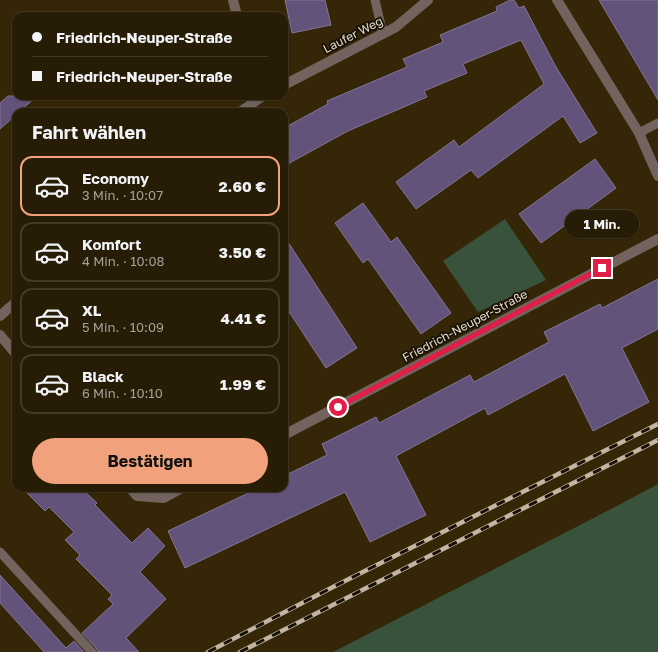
<!DOCTYPE html>
<html lang="de">
<meta charset="utf-8">
<style>
:root{--surface:#271c05;--page:#332913;--text:#f1f3f6;--muted:#a4a19a;--line:#433a27;--accent:#f1a17b}
body{margin:0;font-family:"Golos Text",sans-serif;background:var(--page);color:var(--text);height:100vh;display:flex;flex-direction:column;font-size:15px;white-space:nowrap}
*{box-sizing:border-box;margin:0}
p{font-size:13px;color:var(--muted)}
.icon{flex:none;width:22px;height:22px;fill:none;stroke:currentColor;stroke-width:2;stroke-linecap:round;stroke-linejoin:round}
.map{position:relative;flex:1;overflow:hidden}
.side{position:absolute;left:12px;top:108px;width:276px;height:384px;display:flex;flex-direction:column;background:var(--surface);border-radius:12px;box-shadow:0 1px 3px #0004,0 0 0 1px var(--line)}
.side>*{flex:none}
.guide{position:absolute;left:12px;top:12px;width:276px;height:88px;border-radius:12px;box-shadow:0 1px 3px #0004,0 0 0 1px var(--line);display:grid;align-content:center;height:88px;padding:0 20px;background:var(--surface)}
.end{position:absolute;width:18px;height:18px;margin:-9px;border:5px solid #e11d48;background:#fff;box-shadow:0 0 0 2px #fff}
.from{border-radius:50%}
.bubble{position:absolute;height:28px;border-radius:14px;background:var(--surface);box-shadow:0 1px 3px #0004,0 0 0 1px var(--line);font-size:13px;font-weight:700;line-height:28px;text-align:center}
.guide b{display:flex;align-items:center;gap:14px;height:38px;font-size:15px}
.guide b+b{border-top:1px solid var(--line)}
.guide i{width:10px;height:10px;background:var(--text)}
ul{padding:0;list-style:none}
li{display:flex;align-items:center;gap:12px;height:60px;margin:0 8px 6px;padding:0 12px;border:2px solid var(--line);border-radius:12px}
li div{flex:1}
li b{display:block;font-size:15px}
li em{font-style:normal;font-weight:700}
li.active{border-color:var(--accent)}
li>.icon{width:36px;height:36px;stroke-width:1.5}
h2{padding:0 20px;font-size:18px;line-height:48px}
.action{display:flex;gap:8px;margin-top:auto;padding:8px 20px}
.action a{flex:1;height:46px;border-radius:24px;background:var(--accent);color:#111;font-size:16px;font-weight:700;line-height:46px;text-align:center}
.map>svg:first-child{display:block}
.green{fill:#38523c}
.building{fill:#63537a;stroke:#817594}
.lines{fill:none;stroke-linecap:round;stroke-linejoin:round}
.lane{stroke:#73635e;stroke-width:9}
.street{stroke:#73635e;stroke-width:10}
.rail-casing{stroke:#c0b6a2;stroke-width:4.5}
.rail{stroke:#171005;stroke-width:3;stroke-dasharray:9;stroke-linecap:butt}
.route{stroke:#e11d48;stroke-width:5}
.labels{text-anchor:middle;stroke-width:3.5;stroke-linejoin:round;paint-order:stroke}
.street-label{font-size:12px;fill:#e5dccb;stroke:#171005}
</style>
<div class="map">
<svg width="658" height="652" viewBox="0 0 658 652">
<rect width="100%" height="100%" fill="#342607"/>
<g class="green">
<path d="M 505,219 L 546,280 L 478,312 L 443,261 Z"/>
<path d="M 658,484 L 658,652 L 333,652 L 613,508 Z"/>
</g>
<g class="building">
<path d="M 285,0 L 325,0 L 331,25 L 292,33 Z"/>
<path d="M 510,0 L 514,0 L 519,8 L 524,6 L 556,67 L 597,133 L 580,143 L 563,116 L 478,178 L 471,170 L 416,209 L 396,182 L 454,140 L 459,147 L 544,84 L 521,40 L 463,64 L 467,73 L 424,91 L 427,97 L 348,131 L 284,166 L 284,128 L 328,104 L 327,101 L 407,67 L 403,59 L 443,42 L 440,35 L 497,11 L 496,7 Z"/>
<path d="M 599,0 L 658,0 L 658,100 Z"/>
<path d="M 8,96 L 37,96 L 19,112 L 16,112 L 16,115 L 0,129 L 0,103 Z"/>
<path d="M 595,159 L 616,188 L 541,243 L 519,214 Z"/>
<path d="M 363,203 L 391,242 L 397,237 L 451,313 L 421,334 L 368,259 L 363,263 L 335,223 Z"/>
<path d="M 284,236 L 357,348 L 326,368 L 284,304 Z"/>
<path d="M 658,279 L 658,329 L 622,348 L 649,402 L 593,431 L 565,374 L 488,415 L 485,408 L 396,456 L 426,515 L 409,523 L 370,542 L 345,492 L 185,568 L 168,531 L 259,488 L 284,488 L 284,476 L 327,455 L 322,444 L 376,417 L 379,423 L 470,375 L 474,382 L 549,342 L 544,332 L 600,304 L 602,308 Z"/>
<path d="M 22,488 L 81,488 L 97,503 L 95,505 L 132,543 L 148,528 L 165,546 L 140,572 L 166,599 L 126,638 L 139,652 L 98,652 L 96,648 L 82,633 L 113,604 L 108,599 L 112,595 L 76,559 L 80,555 L 65,540 L 74,532 L 49,507 L 45,511 Z"/>
<path d="M 0,575 L 66,648 L 74,641 L 84,652 L 44,652 L 0,603 Z"/>
</g>
<g class="lines">
<g class="lane">
<path d="M 375,0 L 383,34"/>
<path d="M 639,133 L 658,123"/>
<path d="M 0,552 L 92,652"/>
</g>
<g class="street">
<path d="M 233,0 L 237,16"/>
<path d="M 557,0 L 639,133 L 658,176"/>
<path d="M 284,85 L 396,27 L 428,0"/>
<path d="M 240,112 L 263,96"/>
<path d="M 0,316 L 16,302"/>
<path d="M 0,335 L 16,354"/>
<path d="M 284,435 L 658,239"/>
<path d="M 130,488 L 137,496 L 164,498 L 182,488"/>
</g>
<defs>
<g id="rail">
<path d="M 208,652 L 333,587 L 658,424"/>
<path d="M 240,652 L 658,440"/>
</g>
</defs>
<use href="#rail" class="rail-casing"/>
<use href="#rail" class="rail"/>
</g>
<g class="lines">
<path class="route" d="M 338,407 L 602,268"/>
</g>
<g class="labels">
<g class="street-label">
<text transform="translate(353 35) rotate(-27)" y="4">Laufer Weg</text>
<text transform="translate(465 326) rotate(-28)" y="4">Friedrich-Neuper-Straße</text>
</g>
</g>
</svg>
<i class="end from" style="left:338px;top:407px"></i>
<i class="end" style="left:602px;top:268px"></i>
<div class="bubble" style="left:565px;top:210px;width:74px">1 Min.</div>
<div class="guide">
<b><i class="from"></i>Friedrich-Neuper-Straße</b>
<b><i></i>Friedrich-Neuper-Straße</b>
</div>
<section class="side">
<h2>Fahrt wählen</h2>
<ul>
<li class="active"><svg class="icon" aria-label="car" viewBox="0 0 24 24"><path d="M5 17H2v-5l4-1 3-4h7l3 4 3 1v5h-3M9 17h6M6 11h13"/><circle cx="7" cy="17" r="2"/><circle cx="17" cy="17" r="2"/></svg><div><b>Economy</b><p>3 Min. · 10:07</p></div><em>2.60 €</em></li>
<li><svg class="icon" aria-label="car" viewBox="0 0 24 24"><path d="M5 17H2v-5l4-1 3-4h7l3 4 3 1v5h-3M9 17h6M6 11h13"/><circle cx="7" cy="17" r="2"/><circle cx="17" cy="17" r="2"/></svg><div><b>Komfort</b><p>4 Min. · 10:08</p></div><em>3.50 €</em></li>
<li><svg class="icon" aria-label="car" viewBox="0 0 24 24"><path d="M5 17H2v-5l4-1 3-4h7l3 4 3 1v5h-3M9 17h6M6 11h13"/><circle cx="7" cy="17" r="2"/><circle cx="17" cy="17" r="2"/></svg><div><b>XL</b><p>5 Min. · 10:09</p></div><em>4.41 €</em></li>
<li><svg class="icon" aria-label="car" viewBox="0 0 24 24"><path d="M5 17H2v-5l4-1 3-4h7l3 4 3 1v5h-3M9 17h6M6 11h13"/><circle cx="7" cy="17" r="2"/><circle cx="17" cy="17" r="2"/></svg><div><b>Black</b><p>6 Min. · 10:10</p></div><em>1.99 €</em></li>
</ul>
<div class="action"><a>Bestätigen</a></div>
</section>
</div>
